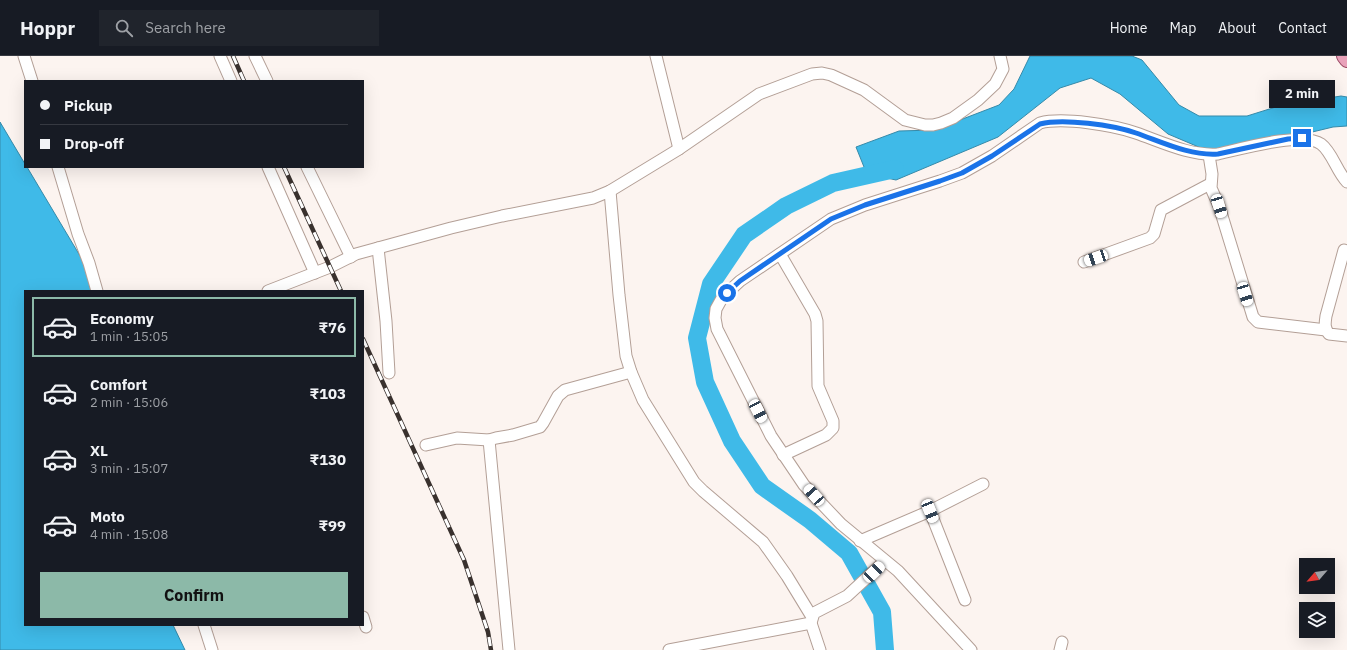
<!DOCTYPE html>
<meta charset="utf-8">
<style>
:root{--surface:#171b24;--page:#20242c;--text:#f1f3f6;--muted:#9ea1a6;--line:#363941;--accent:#8cb9a8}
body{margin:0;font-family:"IBM Plex Sans",sans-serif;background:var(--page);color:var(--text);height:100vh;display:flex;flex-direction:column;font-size:15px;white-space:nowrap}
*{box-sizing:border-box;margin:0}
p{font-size:13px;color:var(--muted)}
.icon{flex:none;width:22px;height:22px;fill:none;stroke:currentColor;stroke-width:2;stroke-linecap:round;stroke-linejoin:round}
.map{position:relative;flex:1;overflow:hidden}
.sheet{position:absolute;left:24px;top:234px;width:340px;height:336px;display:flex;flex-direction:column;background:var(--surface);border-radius:0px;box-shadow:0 4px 16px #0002}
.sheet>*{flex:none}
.banner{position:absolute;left:24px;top:24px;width:340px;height:88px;border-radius:0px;box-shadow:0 4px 16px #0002;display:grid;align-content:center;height:88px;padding:0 16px;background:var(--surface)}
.needle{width:26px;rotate:242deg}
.fabs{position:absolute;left:1299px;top:502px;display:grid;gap:8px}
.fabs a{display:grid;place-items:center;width:36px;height:36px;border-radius:0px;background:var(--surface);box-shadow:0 4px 16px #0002;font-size:20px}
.end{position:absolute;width:18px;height:18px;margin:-9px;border:5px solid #1a73e8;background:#fff;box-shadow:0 0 0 2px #fff}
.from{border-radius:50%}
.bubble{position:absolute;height:28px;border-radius:0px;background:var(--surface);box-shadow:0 4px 16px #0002;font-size:13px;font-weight:800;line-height:28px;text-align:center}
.car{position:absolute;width:12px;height:24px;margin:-12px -6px;border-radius:5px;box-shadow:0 0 3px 1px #0007;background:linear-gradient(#fff 24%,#345 0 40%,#fff 0 76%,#345 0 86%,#fff 0)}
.banner b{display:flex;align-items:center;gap:14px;height:38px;font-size:15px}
.banner b+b{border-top:1px solid var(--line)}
.banner i{width:10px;height:10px;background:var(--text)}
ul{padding:7px 0 0;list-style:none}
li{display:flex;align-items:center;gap:12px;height:60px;margin:0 8px 6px;padding:0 8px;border:2px solid transparent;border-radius:0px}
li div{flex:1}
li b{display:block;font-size:15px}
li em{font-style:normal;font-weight:800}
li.on{border-color:var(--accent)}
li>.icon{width:36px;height:36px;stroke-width:1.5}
.button{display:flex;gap:8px;margin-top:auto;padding:8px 16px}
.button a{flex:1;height:46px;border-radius:0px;background:var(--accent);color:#111;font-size:16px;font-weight:800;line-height:46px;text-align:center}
header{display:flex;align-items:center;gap:24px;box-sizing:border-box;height:56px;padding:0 20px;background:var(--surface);border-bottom:1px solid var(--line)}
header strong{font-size:19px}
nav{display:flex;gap:22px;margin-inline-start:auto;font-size:14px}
.search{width:280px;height:36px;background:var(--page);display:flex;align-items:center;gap:10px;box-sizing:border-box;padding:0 14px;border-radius:0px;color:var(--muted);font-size:15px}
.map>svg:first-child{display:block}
.water{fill:#3fbae8;stroke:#368aa9}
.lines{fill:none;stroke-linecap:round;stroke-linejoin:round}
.river{stroke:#3fbae8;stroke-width:18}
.minor-casing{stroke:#b39f96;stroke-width:13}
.major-casing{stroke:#994962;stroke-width:16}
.minor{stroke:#fff;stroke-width:11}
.major{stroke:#e8a1b9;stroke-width:14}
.rail-casing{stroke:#39312e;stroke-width:4.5}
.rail{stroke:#fff;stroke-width:3;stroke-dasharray:9;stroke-linecap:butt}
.route{stroke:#1a73e8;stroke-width:5}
</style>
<header>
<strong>Hoppr</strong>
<div class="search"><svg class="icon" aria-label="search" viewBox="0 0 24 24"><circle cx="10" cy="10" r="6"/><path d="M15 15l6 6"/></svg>Search here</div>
<nav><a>Home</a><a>Map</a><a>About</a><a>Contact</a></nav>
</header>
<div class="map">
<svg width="1347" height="594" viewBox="0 0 1347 594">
<rect width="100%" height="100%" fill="#fcf4f0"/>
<g class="water">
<path d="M 1030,0 L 1132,0 L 1142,4 L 1179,49 L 1199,60 L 1247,60 L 1279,50 L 1341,40 L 1347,41 L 1347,70 L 1333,71 L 1234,95 L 1201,92 L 1168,78 L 1120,38 L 1091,22 L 1060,32 L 998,81 L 896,124 L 873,119 L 864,111 L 856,91 L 899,75 L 934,74 L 999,49 L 1014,33 Z"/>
<path d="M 0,66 L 25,108 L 25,111 L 27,111 L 101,235 L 25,235 L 25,569 L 173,569 L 185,594 L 0,594 Z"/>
</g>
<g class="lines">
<path class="river" d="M 885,594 L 882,556 L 849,497 L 810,464 L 762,430 L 732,385 L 705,326 L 697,282 L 711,228 L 744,179 L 786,150 L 833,127 L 895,113"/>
<defs>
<g id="minor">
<path d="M 24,0 L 32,25"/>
<path d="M 220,0 L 231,25"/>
<path d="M 255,0 L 267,25"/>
<path d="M 656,0 L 679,93"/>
<path d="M 1209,99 L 1212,118 L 1211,132 L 1219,150 L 1253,261 L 1258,266 L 1326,274"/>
<path d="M 58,111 L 78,178 L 89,207 L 97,235"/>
<path d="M 268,111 L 315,217"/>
<path d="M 307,111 L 351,201"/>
<path d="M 610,135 L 619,239 L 626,300 L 631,316 L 643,344 L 694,426 L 703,435 L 763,486 L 787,520 L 812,561"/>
<path d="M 378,192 L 386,265 L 389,317"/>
<path d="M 1344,194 L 1326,260 C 1325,267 1324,272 1329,278 L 1347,280"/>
<path d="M 780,198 L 815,258 L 817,265 L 818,330 L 833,365 L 833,372 L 826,379 L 783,399"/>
<path d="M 1084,206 L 1150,182 L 1154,178 L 1161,154 L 1210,128"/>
<path d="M 268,235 L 330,211 L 356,198 L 451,172 L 502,160 L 593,142 L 610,135 L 679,93 L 759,38 L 812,18 L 822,17 L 831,19 L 864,34 L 905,64 L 925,69 L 933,69 L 941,67 L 953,62 L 978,44 L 995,28 L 1003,13 L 1000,0"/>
<path d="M 489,384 L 509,594"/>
<path d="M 426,389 L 457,382 L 489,384 L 496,382 L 513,379 L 540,371 L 543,367 L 558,340 L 565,334 L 631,316"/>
<path d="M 930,455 L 965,544"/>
<path d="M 860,485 L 930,455 L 983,428"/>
<path d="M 363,561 L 366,571"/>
<path d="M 204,569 L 212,594"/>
<path d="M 669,594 L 811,567"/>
<path d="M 820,594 L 811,567 L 814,557 L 847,540 L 885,505"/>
<path d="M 971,594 L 898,515 L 841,468 L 804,429 L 771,380 L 717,273 L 715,262 L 716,253 L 721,244 L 727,237 L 740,225 L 831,163 L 865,149 L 940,125 L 962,117 L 992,100 L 1040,67 C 1063,61 1113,69 1136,77 C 1162,86 1190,100 1218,98 C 1240,93 1303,75 1321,88 C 1332,96 1337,116 1347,126"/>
<path d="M 1060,594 L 1062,586"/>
</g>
<path id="major" d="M 1344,0 L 1347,4"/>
</defs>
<use href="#minor" class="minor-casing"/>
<use href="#major" class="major-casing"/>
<use href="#minor" class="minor"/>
<use href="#major" class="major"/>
<defs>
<g id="rail">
<path d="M 233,0 L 244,25"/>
<path d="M 284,111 L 341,235"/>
<path d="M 363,283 L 464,504 L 488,576 L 491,594"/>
</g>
</defs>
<use href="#rail" class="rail-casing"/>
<use href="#rail" class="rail"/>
</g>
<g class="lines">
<path class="route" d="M 727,237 L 740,225 L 831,163 L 865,149 L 940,125 L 962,117 L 992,100 L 1040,68 C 1063,62 1113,69 1136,77 C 1162,86 1190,100 1218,98 L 1288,83 L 1302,82"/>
</g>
</svg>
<div class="fabs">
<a><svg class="needle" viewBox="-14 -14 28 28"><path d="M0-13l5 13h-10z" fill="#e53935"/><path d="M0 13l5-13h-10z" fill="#9ea1a6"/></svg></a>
<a><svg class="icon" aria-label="layers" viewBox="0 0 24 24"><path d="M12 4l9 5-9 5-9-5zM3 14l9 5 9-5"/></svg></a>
</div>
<i class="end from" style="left:727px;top:237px"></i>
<i class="end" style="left:1302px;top:82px"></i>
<div class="bubble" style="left:1269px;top:24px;width:66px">2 min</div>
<i class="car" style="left:1219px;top:150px;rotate:163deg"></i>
<i class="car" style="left:1096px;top:202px;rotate:251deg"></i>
<i class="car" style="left:1245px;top:238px;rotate:163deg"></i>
<i class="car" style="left:758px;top:355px;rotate:153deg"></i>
<i class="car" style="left:814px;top:439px;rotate:318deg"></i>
<i class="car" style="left:930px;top:455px;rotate:158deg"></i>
<i class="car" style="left:874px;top:516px;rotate:46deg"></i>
<div class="banner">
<b><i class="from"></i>Pickup</b>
<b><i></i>Drop-off</b>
</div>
<section class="sheet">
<ul>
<li class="on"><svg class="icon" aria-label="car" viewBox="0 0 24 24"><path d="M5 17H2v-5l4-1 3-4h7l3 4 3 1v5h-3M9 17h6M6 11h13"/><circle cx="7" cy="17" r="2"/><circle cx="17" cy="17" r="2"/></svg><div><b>Economy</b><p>1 min · 15:05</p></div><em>₹76</em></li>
<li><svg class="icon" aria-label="car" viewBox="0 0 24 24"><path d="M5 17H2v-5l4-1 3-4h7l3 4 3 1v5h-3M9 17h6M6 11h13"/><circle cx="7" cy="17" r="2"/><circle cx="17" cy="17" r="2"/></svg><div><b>Comfort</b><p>2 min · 15:06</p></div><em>₹103</em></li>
<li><svg class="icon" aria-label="car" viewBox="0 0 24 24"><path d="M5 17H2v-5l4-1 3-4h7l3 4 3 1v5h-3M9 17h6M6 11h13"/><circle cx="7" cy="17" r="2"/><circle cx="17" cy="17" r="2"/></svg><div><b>XL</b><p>3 min · 15:07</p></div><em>₹130</em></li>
<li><svg class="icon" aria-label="car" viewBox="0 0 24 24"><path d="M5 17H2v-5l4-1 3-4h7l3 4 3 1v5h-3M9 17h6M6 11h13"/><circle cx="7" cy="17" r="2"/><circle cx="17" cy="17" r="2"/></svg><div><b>Moto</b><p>4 min · 15:08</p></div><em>₹99</em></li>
</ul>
<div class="button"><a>Confirm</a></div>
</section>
</div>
